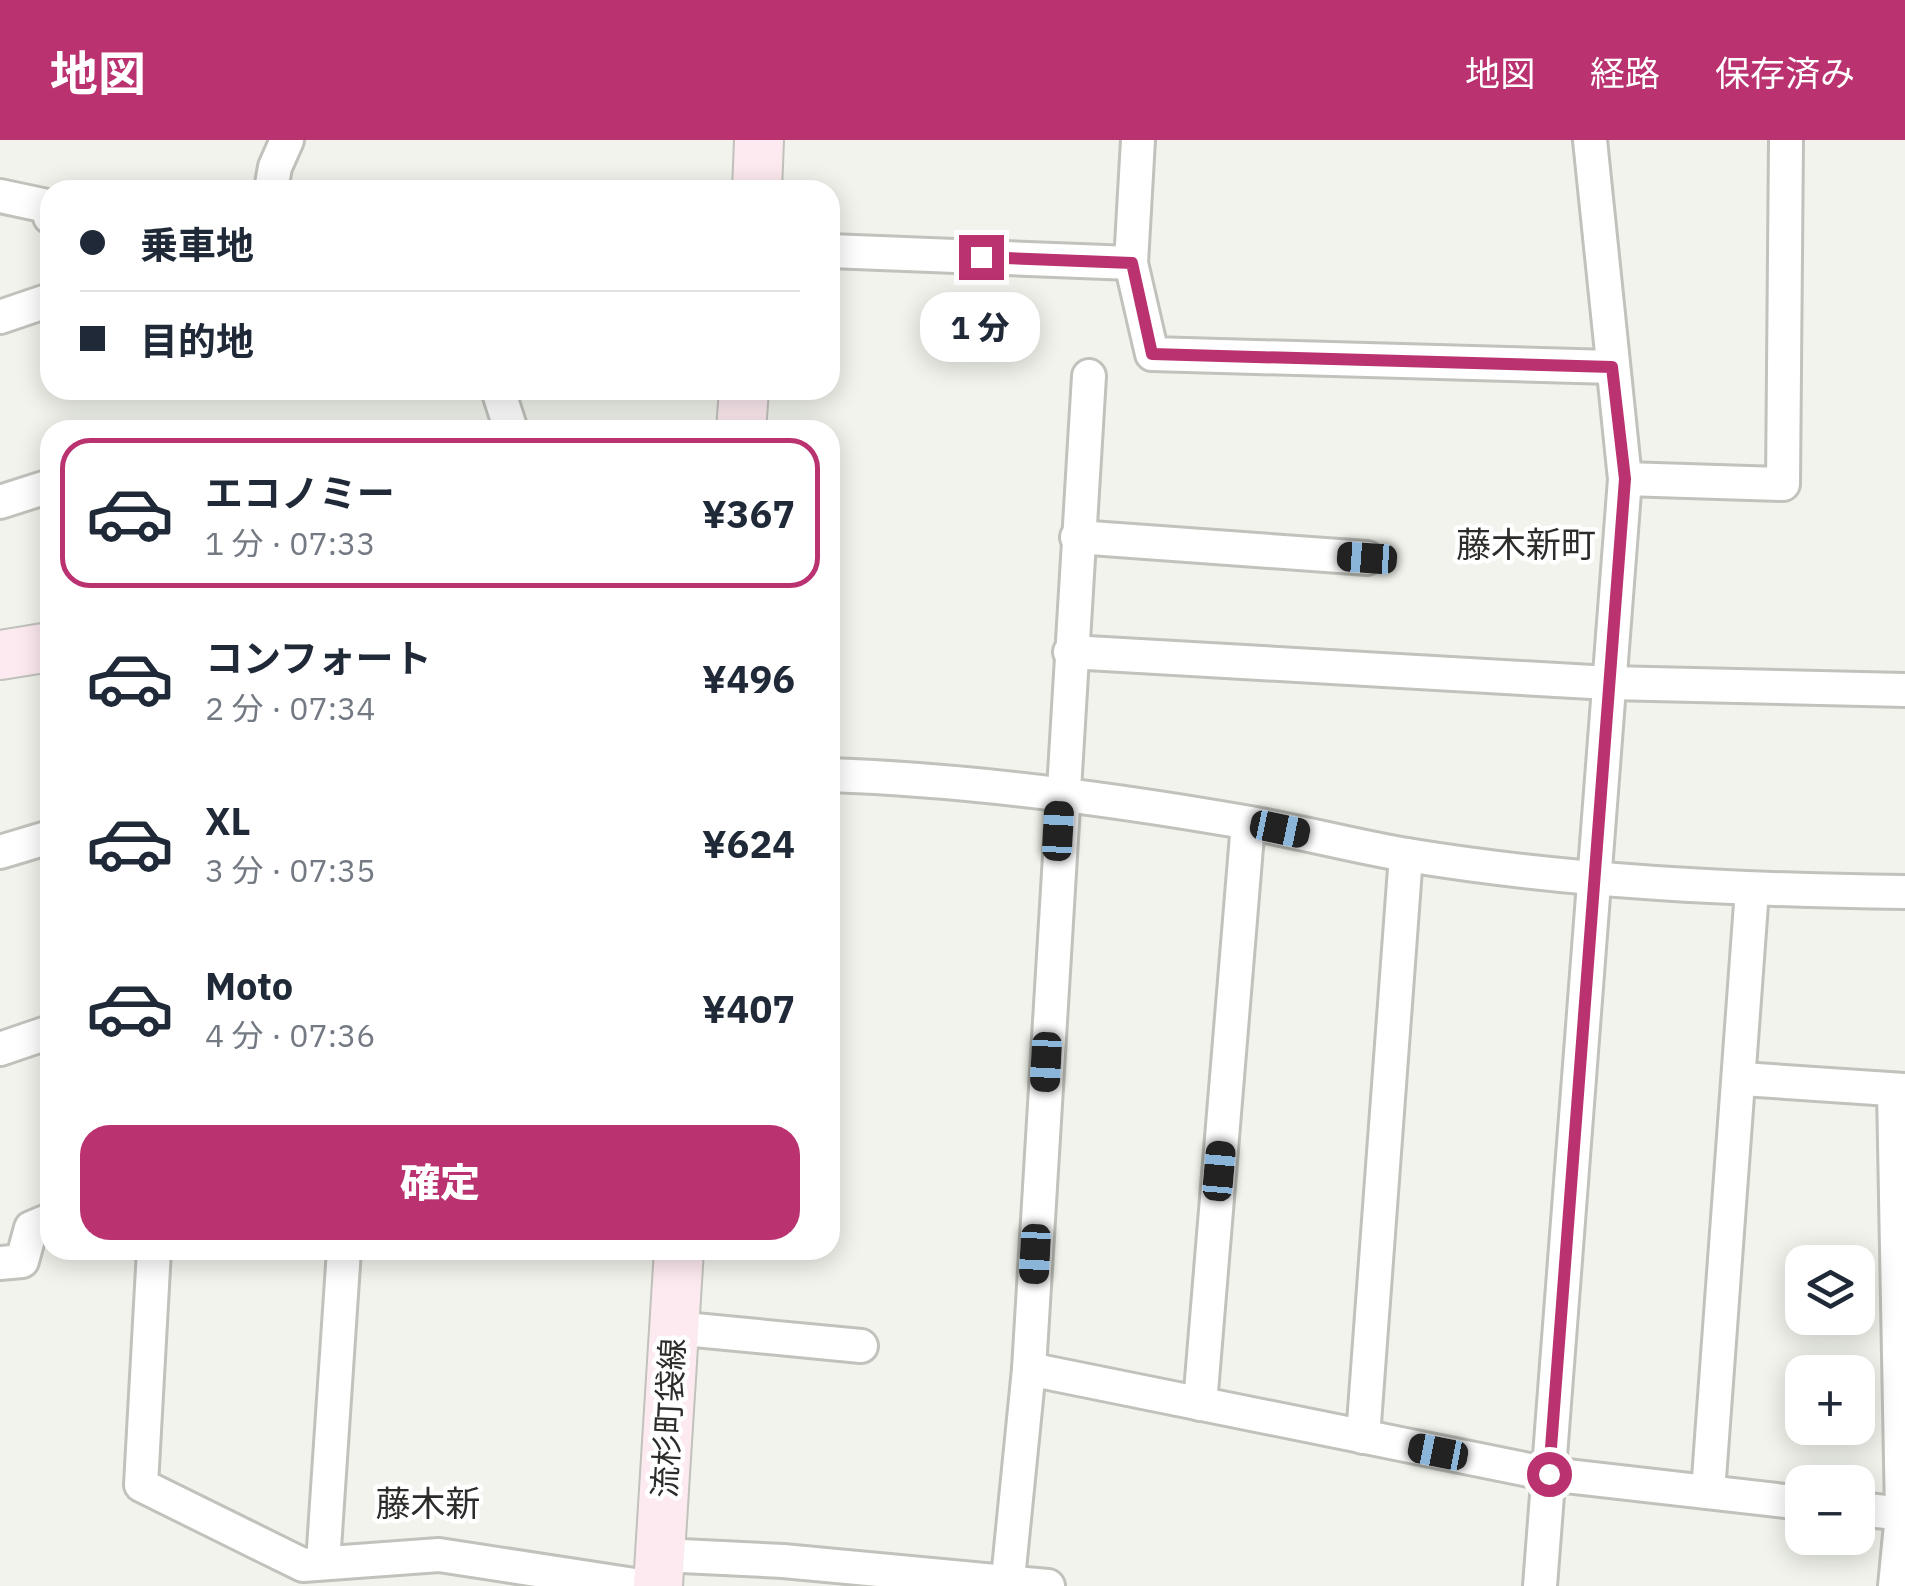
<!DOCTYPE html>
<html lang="ja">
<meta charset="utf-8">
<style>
:root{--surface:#fff;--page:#f2f2f3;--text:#1f2937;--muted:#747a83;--line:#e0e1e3;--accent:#ba3270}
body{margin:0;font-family:"IBM Plex Sans","Noto Sans JP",sans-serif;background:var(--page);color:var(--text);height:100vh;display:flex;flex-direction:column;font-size:38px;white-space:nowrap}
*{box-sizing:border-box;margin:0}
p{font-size:32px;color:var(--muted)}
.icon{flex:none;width:55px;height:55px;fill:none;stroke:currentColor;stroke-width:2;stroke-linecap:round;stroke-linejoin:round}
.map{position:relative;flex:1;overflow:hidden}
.sheet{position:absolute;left:40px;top:280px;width:800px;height:840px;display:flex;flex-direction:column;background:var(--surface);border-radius:30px;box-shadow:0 5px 25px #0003}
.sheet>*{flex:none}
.banner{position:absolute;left:40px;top:40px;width:800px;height:220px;border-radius:30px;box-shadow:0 5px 25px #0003;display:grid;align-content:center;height:220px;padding:0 40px;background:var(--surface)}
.fabs{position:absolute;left:1785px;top:1105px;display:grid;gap:20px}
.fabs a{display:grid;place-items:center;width:90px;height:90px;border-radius:20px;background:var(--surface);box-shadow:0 5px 25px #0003;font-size:50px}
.end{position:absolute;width:45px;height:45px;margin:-22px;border:12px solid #ba3270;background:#fff;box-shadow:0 0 0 5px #fff}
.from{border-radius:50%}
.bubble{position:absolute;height:70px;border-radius:30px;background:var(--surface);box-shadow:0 5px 25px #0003;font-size:32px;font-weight:800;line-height:70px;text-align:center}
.car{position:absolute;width:30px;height:60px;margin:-30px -15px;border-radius:12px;box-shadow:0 0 8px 2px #0007;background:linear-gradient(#222 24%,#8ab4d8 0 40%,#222 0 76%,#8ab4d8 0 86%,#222 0)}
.banner b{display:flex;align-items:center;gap:35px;height:95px;font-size:38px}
.banner b+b{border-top:2px solid var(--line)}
.banner i{width:25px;height:25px;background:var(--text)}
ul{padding:18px 0 0;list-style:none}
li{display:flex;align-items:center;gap:30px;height:150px;margin:0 20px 15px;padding:0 20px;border:5px solid transparent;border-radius:30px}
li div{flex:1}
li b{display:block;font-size:38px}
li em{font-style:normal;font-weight:800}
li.current{border-color:var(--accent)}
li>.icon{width:90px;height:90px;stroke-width:1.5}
.button{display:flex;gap:20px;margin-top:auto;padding:20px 40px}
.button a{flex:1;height:115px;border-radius:30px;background:var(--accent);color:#fff;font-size:40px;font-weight:800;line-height:115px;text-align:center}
header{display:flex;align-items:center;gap:60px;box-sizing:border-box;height:140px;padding:0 50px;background:var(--accent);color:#fff}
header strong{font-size:48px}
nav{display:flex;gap:55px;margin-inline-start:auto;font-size:35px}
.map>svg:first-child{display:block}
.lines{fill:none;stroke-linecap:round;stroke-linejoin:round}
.street-casing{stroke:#c0c2bb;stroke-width:38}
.secondary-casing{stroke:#c0c2bb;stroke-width:52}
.street{stroke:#fff;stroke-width:32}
.secondary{stroke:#fdeaf0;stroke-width:48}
.route{stroke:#ba3270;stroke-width:12}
.labels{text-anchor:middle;stroke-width:9;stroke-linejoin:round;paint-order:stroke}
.street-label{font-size:32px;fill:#2c2d2a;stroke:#fff}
.neighbourhood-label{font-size:35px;fill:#2c2d2a;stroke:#fff}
</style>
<header>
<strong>地図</strong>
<nav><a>地図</a><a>経路</a><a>保存済み</a></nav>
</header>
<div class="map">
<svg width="1905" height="1446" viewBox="0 0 1905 1446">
<rect width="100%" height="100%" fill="#f1f3ec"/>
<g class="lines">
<defs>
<g id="street">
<path d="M 1138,0 L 1131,123 L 1152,214 L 1612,227"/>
<path d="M 271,50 L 275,27 L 287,0"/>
<path d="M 0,56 L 47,66 L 50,77"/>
<path d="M 830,111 L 1131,123"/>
<path d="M 0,177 L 50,160"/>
<path d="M 498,250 L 511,290"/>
<path d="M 1625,339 L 1783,344 L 1786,0"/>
<path d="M 0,362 L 50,346"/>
<path d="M 1077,397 L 1367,418"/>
<path d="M 1070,512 L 1609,543 L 1905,550"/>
<path d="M 830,635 C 970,640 1106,658 1244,682 C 1298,691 1352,706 1407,715 C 1572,742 1738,750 1905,752"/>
<path d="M 0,712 L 50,697"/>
<path d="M 0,909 L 50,892"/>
<path d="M 1742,939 L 1905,950"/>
<path d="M 1894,950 L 1902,1374 L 1895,1446"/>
<path d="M 154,1110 L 141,1345 L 303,1425 L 439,1415 L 641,1446"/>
<path d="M 0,1123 L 22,1121 L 31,1088 L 50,1080"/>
<path d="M 674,1188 L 861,1206"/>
<path d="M 1029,1229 L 1549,1334 L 1802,1363"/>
<path d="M 1200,1264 L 1248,683"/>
<path d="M 1363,1297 L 1406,715"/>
<path d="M 1708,1352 L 1752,750"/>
<path d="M 1858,1369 L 1905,1374"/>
<path d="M 661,1415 L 783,1421 L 1048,1446"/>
<path d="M 323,1423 L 344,1110"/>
<path d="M 1008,1439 L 1029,1229 L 1089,236"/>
<path d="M 1540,1446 L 1625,339 L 1590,0"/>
</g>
<g id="secondary">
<path d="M 757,50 L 759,0"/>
<path d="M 741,290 L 744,250"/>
<path d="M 0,515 L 50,507"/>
<path d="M 658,1446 L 679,1110"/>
</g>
</defs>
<use href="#street" class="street-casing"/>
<use href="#secondary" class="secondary-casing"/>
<use href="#street" class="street"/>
<use href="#secondary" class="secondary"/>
</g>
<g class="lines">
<path class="route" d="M 981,117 L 1132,123 L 1152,214 L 1612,227 L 1625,339 L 1549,1334"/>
</g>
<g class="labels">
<g class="street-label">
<text transform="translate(669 1278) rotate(-87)" y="11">流杉町袋線</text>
</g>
<g class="neighbourhood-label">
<text x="1526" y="417">藤木新町</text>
<text x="428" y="1376">藤木新</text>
</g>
</g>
</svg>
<div class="fabs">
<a><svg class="icon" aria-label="layers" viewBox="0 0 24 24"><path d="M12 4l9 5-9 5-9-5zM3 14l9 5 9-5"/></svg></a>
<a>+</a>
<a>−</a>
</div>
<i class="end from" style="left:1549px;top:1334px"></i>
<i class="end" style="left:981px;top:117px"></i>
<div class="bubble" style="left:920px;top:152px;width:120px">1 分</div>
<i class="car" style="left:1367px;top:418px;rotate:274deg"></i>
<i class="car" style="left:1280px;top:689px;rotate:102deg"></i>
<i class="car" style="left:1058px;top:691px;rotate:3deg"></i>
<i class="car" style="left:1046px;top:922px;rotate:183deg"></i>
<i class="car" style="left:1219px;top:1031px;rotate:5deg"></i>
<i class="car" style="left:1035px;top:1114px;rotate:183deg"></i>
<i class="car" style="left:1438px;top:1312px;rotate:281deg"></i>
<div class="banner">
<b><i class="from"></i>乗車地</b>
<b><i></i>目的地</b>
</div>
<section class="sheet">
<ul>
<li class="current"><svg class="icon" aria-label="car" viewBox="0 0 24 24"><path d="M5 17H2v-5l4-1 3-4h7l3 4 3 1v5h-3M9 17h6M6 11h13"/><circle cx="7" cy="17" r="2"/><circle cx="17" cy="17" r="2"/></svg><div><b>エコノミー</b><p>1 分 · 07:33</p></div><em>¥367</em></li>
<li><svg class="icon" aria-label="car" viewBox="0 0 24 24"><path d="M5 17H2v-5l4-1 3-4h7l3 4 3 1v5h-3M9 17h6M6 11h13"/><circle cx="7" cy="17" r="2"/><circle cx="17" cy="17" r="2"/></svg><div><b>コンフォート</b><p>2 分 · 07:34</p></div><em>¥496</em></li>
<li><svg class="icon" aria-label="car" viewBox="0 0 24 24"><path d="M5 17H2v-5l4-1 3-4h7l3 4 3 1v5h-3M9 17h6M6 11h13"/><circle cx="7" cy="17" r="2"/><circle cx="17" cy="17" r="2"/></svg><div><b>XL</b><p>3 分 · 07:35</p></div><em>¥624</em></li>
<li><svg class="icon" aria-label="car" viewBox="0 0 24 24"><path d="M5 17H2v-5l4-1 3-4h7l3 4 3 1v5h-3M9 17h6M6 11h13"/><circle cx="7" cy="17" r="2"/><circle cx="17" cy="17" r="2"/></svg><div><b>Moto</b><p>4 分 · 07:36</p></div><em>¥407</em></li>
</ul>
<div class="button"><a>確定</a></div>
</section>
</div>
